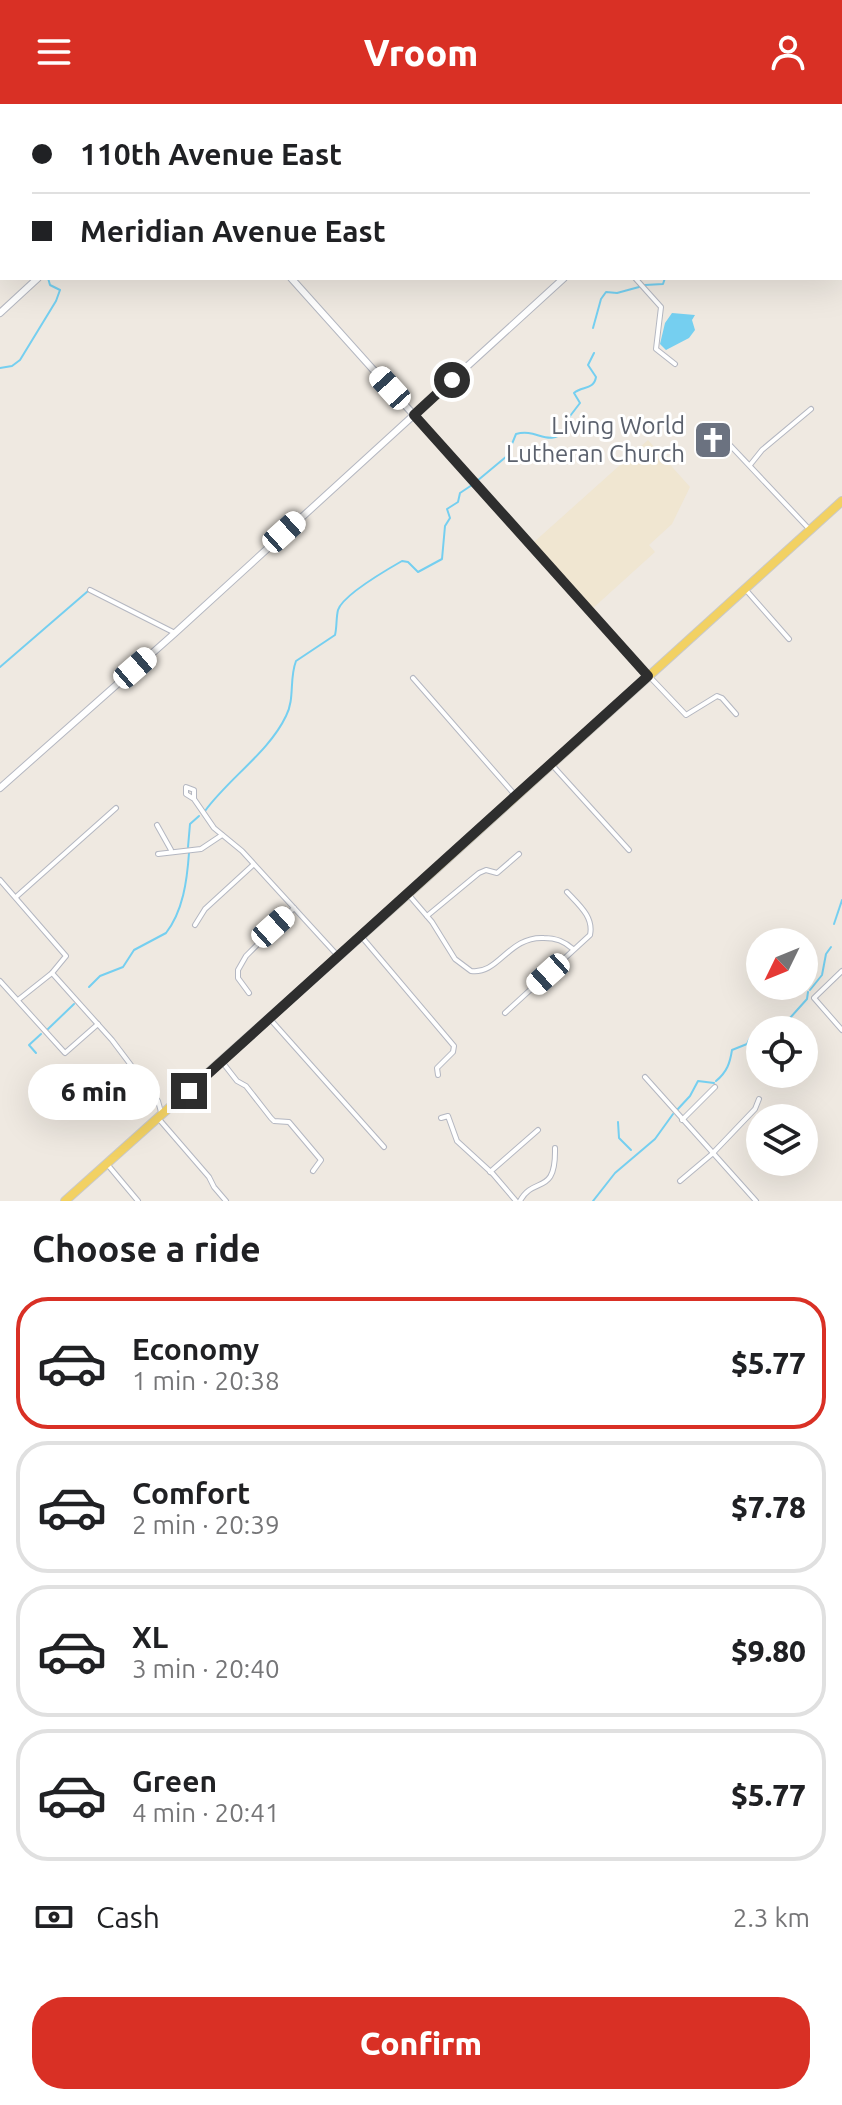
<!DOCTYPE html>
<meta charset="utf-8">
<style>
:root{--surface:#fff;--page:#f2f2f2;--text:#202124;--muted:#757577;--line:#e0e0e0;--accent:#d93025}
body{margin:0;font-family:Ubuntu,sans-serif;background:var(--page);color:var(--text);height:100vh;display:flex;flex-direction:column;font-size:30px;white-space:nowrap}
*{box-sizing:border-box;margin:0}
p{font-size:26px;color:var(--muted)}
.icon{flex:none;width:44px;height:44px;fill:none;stroke:currentColor;stroke-width:2;stroke-linecap:round;stroke-linejoin:round}
.map{position:relative;height:1097px;overflow:hidden}
.details{display:flex;flex-direction:column;background:var(--surface);flex:1}
.details>*{flex:none}
.guide{position:absolute;left:0px;top:0px;width:842px;height:176px;box-shadow:0 8px 32px #0002;display:grid;align-content:center;height:176px;padding:0 32px;background:var(--surface)}
.needle{width:52px;rotate:227deg}
.fabs{position:absolute;left:746px;top:824px;display:grid;gap:16px}
.fabs a{display:grid;place-items:center;width:72px;height:72px;border-radius:50%;background:var(--surface);box-shadow:0 8px 32px #0002;font-size:40px}
.end{position:absolute;width:36px;height:36px;margin:-18px;border:10px solid #2e2e2e;background:#fff;box-shadow:0 0 0 4px #fff}
.from{border-radius:50%}
.bubble{position:absolute;height:56px;border-radius:28px;background:var(--surface);box-shadow:0 8px 32px #0002;font-size:26px;font-weight:800;line-height:56px;text-align:center}
.car{position:absolute;width:24px;height:48px;margin:-24px -12px;border-radius:10px;box-shadow:0 0 6px 2px #0007;background:linear-gradient(#fff 24%,#345 0 40%,#fff 0 76%,#345 0 86%,#fff 0)}
.guide b{display:flex;align-items:center;gap:28px;height:76px;font-size:30px}
.guide b+b{border-top:2px solid var(--line)}
.guide i{width:20px;height:20px;background:var(--text)}
ul{padding:0;list-style:none}
li{display:flex;align-items:center;gap:24px;height:132px;margin:0 16px 12px;padding:0 16px;border:4px solid var(--line);border-radius:32px}
li div{flex:1}
li b{display:block;font-size:30px}
li em{font-style:normal;font-weight:800}
li.active{border-color:var(--accent)}
li>.icon{width:72px;height:72px;stroke-width:1.5}
h2{padding:0 32px;font-size:36px;line-height:96px}
.pay{display:flex;align-items:center;gap:20px;height:88px;padding:0 32px;font-size:30px}
.pay p{margin-inline-start:auto}
.action{display:flex;gap:16px;margin-top:auto;padding:16px 32px}
.action a{flex:1;height:92px;border-radius:32px;background:var(--accent);color:#fff;font-size:32px;font-weight:800;line-height:92px;text-align:center}
header{display:flex;justify-content:space-between;align-items:center;height:104px;padding:0 32px;background:var(--accent);color:#fff;font-size:36px;font-weight:800}
.map>svg:first-child{display:block}
.education{fill:#f0e6d1}
.water{fill:#75cff0}
.lines{fill:none;stroke-linecap:round;stroke-linejoin:round}
.stream{stroke:#75cff0;stroke-width:2}
.minor-casing{stroke:#b4b7c1;stroke-width:6}
.tertiary-casing{stroke:#b4b7c1;stroke-width:8}
.primary-casing{stroke:#c9c9c9;stroke-width:10}
.minor{stroke:#fff;stroke-width:4}
.tertiary{stroke:#fff;stroke-width:6}
.primary{stroke:#f2d163;stroke-width:8}
.route{stroke:#2e2e2e;stroke-width:10}
.labels{text-anchor:middle;stroke-width:6;stroke-linejoin:round;paint-order:stroke}
.worship-label{font-size:24px;fill:#5b616d;stroke:#fff;text-anchor:end}
</style>
<header><svg class="icon" aria-label="menu" viewBox="0 0 24 24"><path d="M4 6h16M4 12h16M4 18h16"/></svg>Vroom<svg class="icon" aria-label="person" viewBox="0 0 24 24"><circle cx="12" cy="8" r="4"/><path d="M4 21q1-7 8-7t8 7"/></svg></header>
<div class="map">
<svg width="842" height="1097" viewBox="0 0 842 1097">
<rect width="100%" height="100%" fill="#efe9e1"/>
<path class="education" d="M 648,336 L 690,383 L 672,420 L 649,441 L 655,448 L 592,505 L 533,439 Z"/>
<path class="water" d="M 672,209 L 695,211 L 692,216 L 695,226 L 689,234 L 666,246 L 660,240 L 665,219 Z"/>
<g class="lines">
<g class="stream">
<path d="M 14,0 L 15,2"/>
<path d="M 0,28 L 2,27"/>
<path d="M 0,54 L 2,57"/>
<path d="M 0,61 L 2,59"/>
<path d="M 840,96 L 842,96"/>
<path d="M 645,181 L 663,180 L 665,174"/>
<path d="M 593,224 L 601,195 L 606,188 L 617,189 L 639,183"/>
<path d="M 0,264 L 12,262 L 20,256 L 56,197 L 60,186 L 50,181 L 48,174"/>
<path d="M 477,377 L 507,352 L 516,330 C 538,324 547,344 567,326 L 567,316 L 580,299 L 574,289 C 582,282 594,286 596,273 L 588,261 L 594,249"/>
<path d="M 0,563 L 88,487"/>
<path d="M 205,707 C 228,675 269,648 286,612 C 295,595 289,575 296,557 L 335,531 C 337,523 336,514 338,506 C 343,491 388,465 402,457 L 408,458 L 418,468 L 442,455 L 445,422 L 450,414 L 447,405 L 458,398 L 460,389 L 472,381"/>
<path d="M 188,743 L 190,720 L 199,712"/>
<path d="M 834,820 L 842,796"/>
<path d="M 89,883 L 100,872 L 123,863 L 134,846 L 166,829 C 183,807 187,777 189,749"/>
<path d="M 810,886 L 822,871 L 826,850 L 831,843"/>
<path d="M 48,925 L 74,900"/>
<path d="M 766,926 L 790,914 L 807,895 L 808,888"/>
<path d="M 36,949 L 29,941 L 41,930"/>
<path d="M 716,977 C 727,968 730,959 732,946 L 747,940 L 750,934 L 760,929"/>
<path d="M 677,1006 L 690,992 L 698,977 L 714,979"/>
<path d="M 618,1018 L 619,1034 L 631,1046"/>
<path d="M 593,1097 L 615,1069 L 655,1035 L 673,1010"/>
</g>
<defs>
<g id="minor">
<path d="M 229,2 L 231,0"/>
<path d="M 635,174 L 661,203 L 656,245 L 675,260"/>
<path d="M 711,321 L 810,426"/>
<path d="M 750,361 L 762,346 L 811,305"/>
<path d="M 90,486 L 175,529"/>
<path d="M 746,486 L 789,535"/>
<path d="M 650,573 L 686,611 L 717,592 L 722,594 L 736,610"/>
<path d="M 413,574 L 515,691"/>
<path d="M 553,662 L 629,746"/>
<path d="M 194,695 L 194,686 L 186,683 L 186,690 L 194,695 L 214,724 L 242,747 L 338,852"/>
<path d="M 157,721 L 171,746"/>
<path d="M 158,750 L 201,745 L 222,731"/>
<path d="M 0,776 L 66,852 L 52,869 L 18,896"/>
<path d="M 408,790 L 432,818 L 455,855 L 471,867 C 499,871 508,832 544,834 C 556,834 564,837 573,845"/>
<path d="M 16,793 L 116,704"/>
<path d="M 427,812 L 479,769 L 486,766 L 497,769 L 519,750"/>
<path d="M 195,821 L 205,805 L 253,761"/>
<path d="M 361,832 L 454,942 L 453,948 L 437,964 L 438,971"/>
<path d="M 842,867 L 814,894 L 842,926"/>
<path d="M 52,869 L 112,936 L 158,997 L 161,1008"/>
<path d="M 0,877 L 65,949 L 98,920"/>
<path d="M 249,889 L 238,874 L 238,866 L 246,852 L 294,804"/>
<path d="M 505,909 L 590,831 C 594,813 579,801 567,788"/>
<path d="M 270,915 L 384,1043"/>
<path d="M 223,959 L 237,977 L 246,982 L 271,1014 L 274,1017 L 289,1018 L 321,1056 L 313,1067"/>
<path d="M 645,973 L 756,1097"/>
<path d="M 158,1014 L 209,1073 L 214,1083 L 226,1097"/>
<path d="M 441,1014 L 448,1012 L 457,1037 L 493,1070 L 516,1097"/>
<path d="M 682,1016 L 715,983"/>
<path d="M 107,1060 L 138,1097"/>
<path d="M 490,1068 L 538,1026"/>
<path d="M 680,1077 L 712,1050 L 755,1005 L 759,995"/>
<path d="M 520,1097 C 534,1071 556,1093 555,1044"/>
</g>
<g id="tertiary">
<path d="M 134,0 L 136,2"/>
<path d="M 744,2 L 746,0"/>
<path d="M 291,174 L 648,572"/>
<path d="M 0,209 L 38,174"/>
<path d="M 0,684 L 175,529 L 564,174"/>
</g>
<path id="primary" d="M 65,1097 L 436,765 L 842,397"/>
</defs>
<use href="#minor" class="minor-casing"/>
<use href="#tertiary" class="tertiary-casing"/>
<use href="#primary" class="primary-casing"/>
<use href="#minor" class="minor"/>
<use href="#tertiary" class="tertiary"/>
<use href="#primary" class="primary"/>
</g>
<g class="lines">
<path class="route" d="M 189,987 L 648,572 L 414,311 L 452,276"/>
</g>
<defs>
<symbol id="church-square" viewBox="-11 -11 22 22"><rect x="-9" y="-9" width="18" height="18" rx="4" fill="#6b7280" stroke="#fff"/><path d="M-1.2-6h2.4v3.5h3.3v2.4h-3.3V6h-2.4V-.1h-3.3v-2.4h3.3Z" fill="#fff"/></symbol>
</defs>
<g fill-rule="evenodd">
<use href="#church-square" x="691" y="314" width="44" height="44"/>
</g>
<g class="labels">
<g class="worship-label">
<text x="685" y="330">Living World<tspan x="685" dy="28">Lutheran Church</tspan></text>
</g>
</g>
</svg>
<div class="fabs">
<a><svg class="needle" viewBox="-14 -14 28 28"><path d="M0-13l5 13h-10z" fill="#e53935"/><path d="M0 13l5-13h-10z" fill="#757577"/></svg></a>
<a><svg class="icon" aria-label="locate" viewBox="0 0 24 24"><circle cx="12" cy="12" r="6"/><path d="M12 2v4M12 18v4M2 12h4M18 12h4"/></svg></a>
<a><svg class="icon" aria-label="layers" viewBox="0 0 24 24"><path d="M12 4l9 5-9 5-9-5zM3 14l9 5 9-5"/></svg></a>
</div>
<i class="end from" style="left:452px;top:276px"></i>
<i class="end" style="left:189px;top:987px"></i>
<div class="bubble" style="left:28px;top:960px;width:132px">6 min</div>
<i class="car" style="left:390px;top:284px;rotate:318deg"></i>
<i class="car" style="left:284px;top:428px;rotate:48deg"></i>
<i class="car" style="left:135px;top:564px;rotate:49deg"></i>
<i class="car" style="left:273px;top:823px;rotate:48deg"></i>
<i class="car" style="left:548px;top:870px;rotate:228deg"></i>
<div class="guide">
<b><i class="from"></i>110th Avenue East</b>
<b><i></i>Meridian Avenue East</b>
</div>
</div>
<section class="details">
<h2>Choose a ride</h2>
<ul>
<li class="active"><svg class="icon" aria-label="car" viewBox="0 0 24 24"><path d="M5 17H2v-5l4-1 3-4h7l3 4 3 1v5h-3M9 17h6M6 11h13"/><circle cx="7" cy="17" r="2"/><circle cx="17" cy="17" r="2"/></svg><div><b>Economy</b><p>1 min · 20:38</p></div><em>$5.77</em></li>
<li><svg class="icon" aria-label="car" viewBox="0 0 24 24"><path d="M5 17H2v-5l4-1 3-4h7l3 4 3 1v5h-3M9 17h6M6 11h13"/><circle cx="7" cy="17" r="2"/><circle cx="17" cy="17" r="2"/></svg><div><b>Comfort</b><p>2 min · 20:39</p></div><em>$7.78</em></li>
<li><svg class="icon" aria-label="car" viewBox="0 0 24 24"><path d="M5 17H2v-5l4-1 3-4h7l3 4 3 1v5h-3M9 17h6M6 11h13"/><circle cx="7" cy="17" r="2"/><circle cx="17" cy="17" r="2"/></svg><div><b>XL</b><p>3 min · 20:40</p></div><em>$9.80</em></li>
<li><svg class="icon" aria-label="car" viewBox="0 0 24 24"><path d="M5 17H2v-5l4-1 3-4h7l3 4 3 1v5h-3M9 17h6M6 11h13"/><circle cx="7" cy="17" r="2"/><circle cx="17" cy="17" r="2"/></svg><div><b>Green</b><p>4 min · 20:41</p></div><em>$5.77</em></li>
</ul>
<div class="pay"><svg class="icon" aria-label="cash" viewBox="0 0 24 24"><path d="M3 7h18v10H3z"/><circle cx="12" cy="12" r="2"/></svg>Cash<p>2.3 km</p></div>
<div class="action"><a>Confirm</a></div>
</section>
